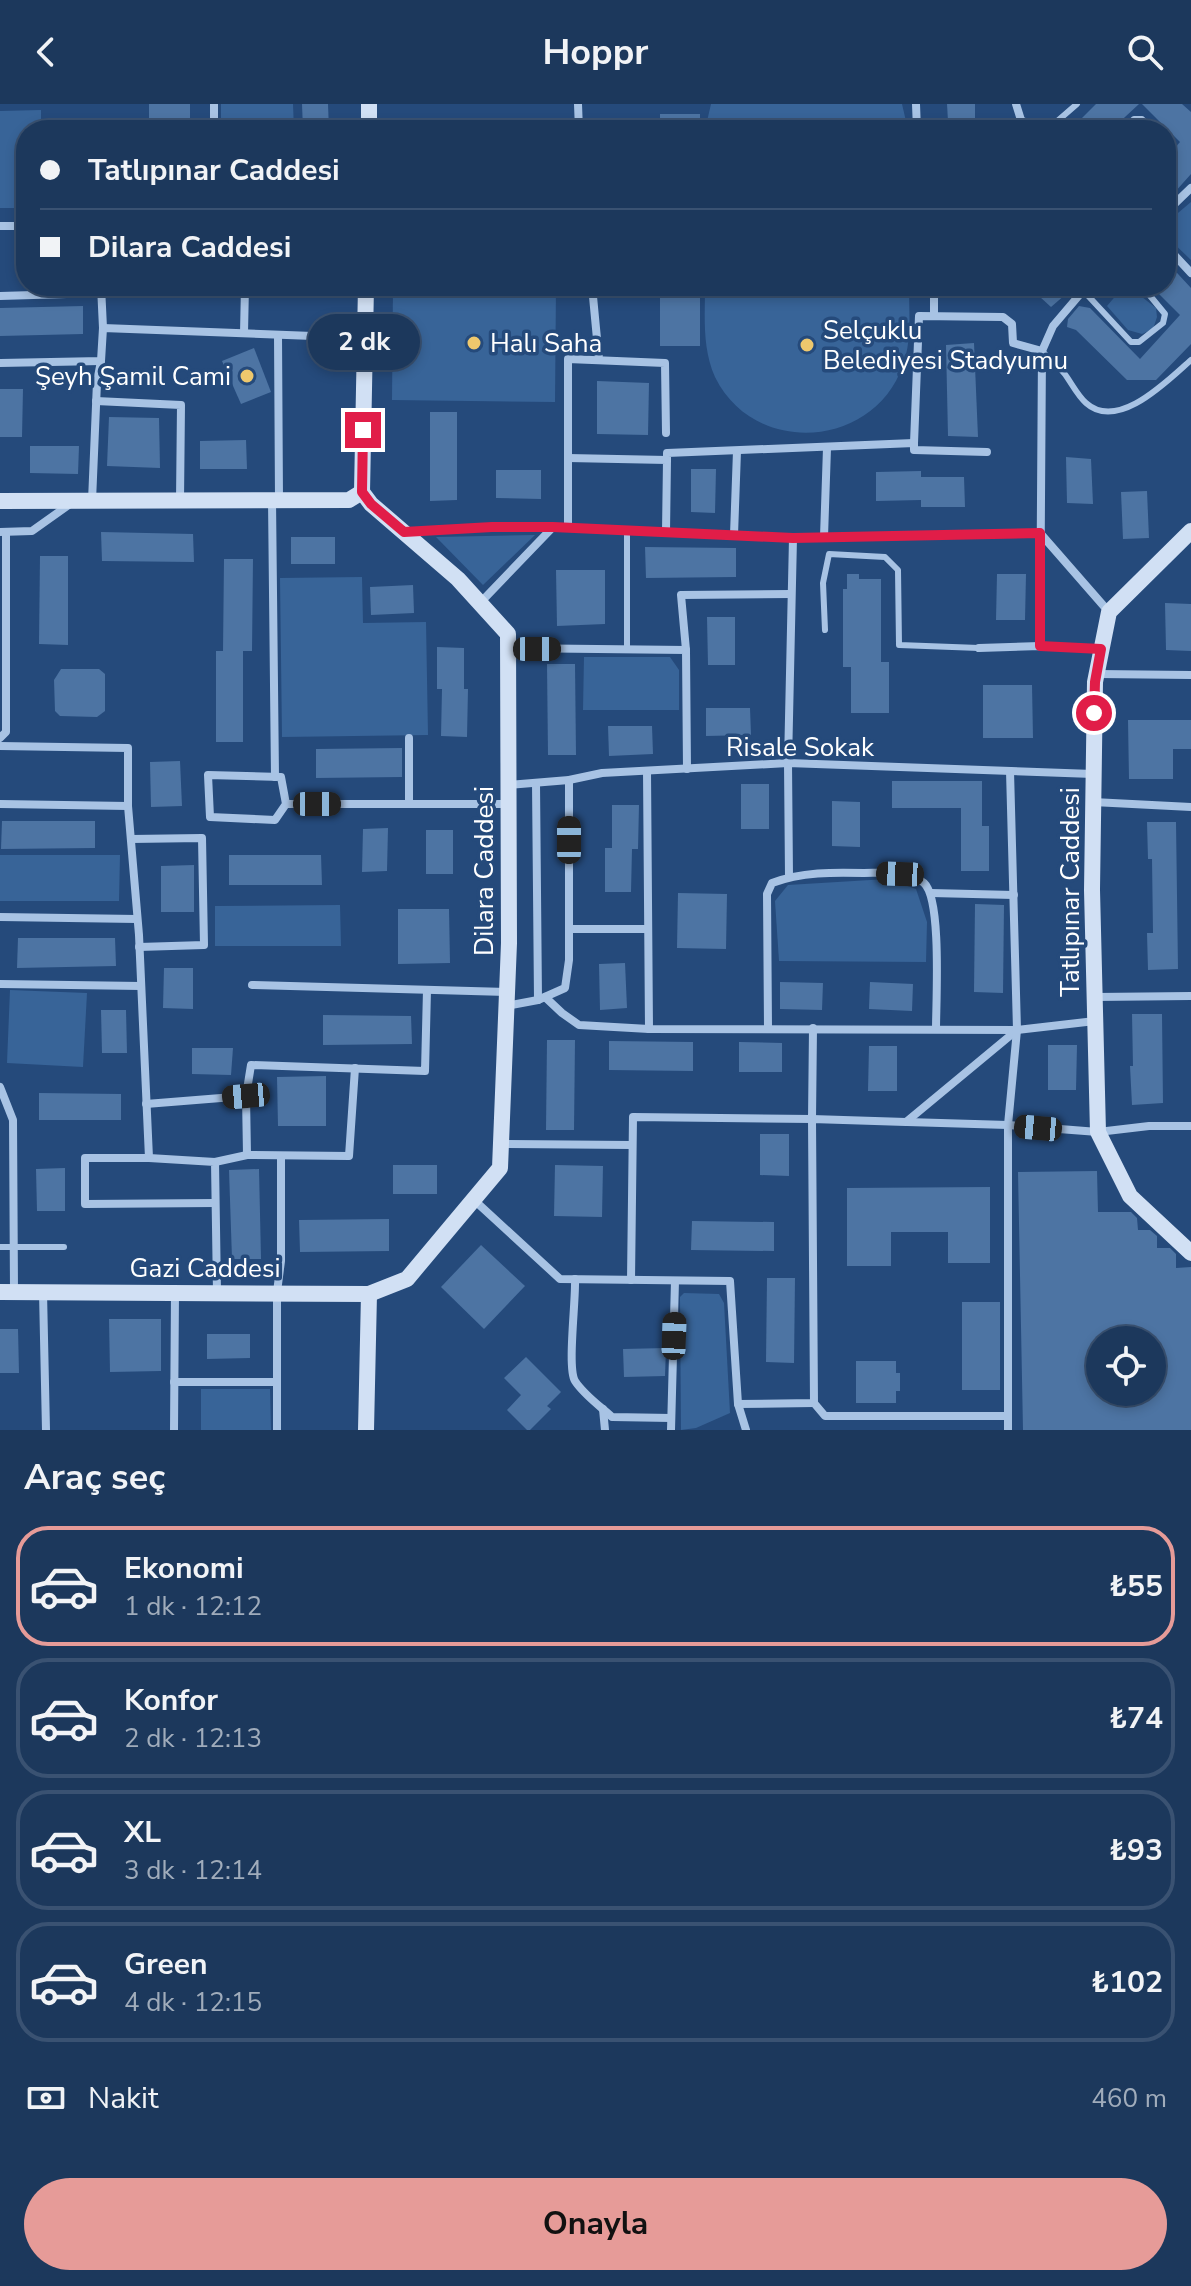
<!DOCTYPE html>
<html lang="tr">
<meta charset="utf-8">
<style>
:root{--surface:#1c385c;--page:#253f62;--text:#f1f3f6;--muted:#a0acbb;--line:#3a5272;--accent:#e69b98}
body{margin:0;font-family:"Nunito Sans",sans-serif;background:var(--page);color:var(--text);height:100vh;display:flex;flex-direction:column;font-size:30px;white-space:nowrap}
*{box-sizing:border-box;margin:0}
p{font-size:26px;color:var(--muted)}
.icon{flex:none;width:44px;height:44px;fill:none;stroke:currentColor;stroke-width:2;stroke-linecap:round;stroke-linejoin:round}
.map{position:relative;height:1326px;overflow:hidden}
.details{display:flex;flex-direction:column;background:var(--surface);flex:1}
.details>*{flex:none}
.hud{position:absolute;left:16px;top:16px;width:1160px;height:176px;border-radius:32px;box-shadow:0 4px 12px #0003,0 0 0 2px var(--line);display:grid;align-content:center;height:176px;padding:0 24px;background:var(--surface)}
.tools{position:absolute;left:1086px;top:1222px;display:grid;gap:16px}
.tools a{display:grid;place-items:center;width:80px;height:80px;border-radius:50%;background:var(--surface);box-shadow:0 4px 12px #0003,0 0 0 2px var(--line);font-size:40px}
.end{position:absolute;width:36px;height:36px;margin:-18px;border:10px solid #e11d48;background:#fff;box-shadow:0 0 0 4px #fff}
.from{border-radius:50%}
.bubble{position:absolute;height:56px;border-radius:28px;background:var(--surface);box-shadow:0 4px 12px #0003,0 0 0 2px var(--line);font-size:26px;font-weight:700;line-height:56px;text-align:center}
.car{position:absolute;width:24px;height:48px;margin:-24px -12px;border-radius:10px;box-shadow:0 0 6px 2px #0007;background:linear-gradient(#222 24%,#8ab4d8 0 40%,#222 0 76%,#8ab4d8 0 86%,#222 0)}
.hud b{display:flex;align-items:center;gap:28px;height:76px;font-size:30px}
.hud b+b{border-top:2px solid var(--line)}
.hud i{width:20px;height:20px;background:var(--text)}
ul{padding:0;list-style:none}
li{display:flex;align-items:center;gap:24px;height:120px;margin:0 16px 12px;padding:0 8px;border:4px solid var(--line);border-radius:32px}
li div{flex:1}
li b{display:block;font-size:30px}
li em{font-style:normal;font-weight:700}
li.selected{border-color:var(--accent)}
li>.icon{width:72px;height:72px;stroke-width:1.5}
h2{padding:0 24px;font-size:36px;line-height:96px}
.pay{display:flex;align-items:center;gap:20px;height:88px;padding:0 24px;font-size:30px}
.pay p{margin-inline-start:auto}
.button{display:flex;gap:16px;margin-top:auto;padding:16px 24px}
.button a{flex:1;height:92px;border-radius:48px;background:var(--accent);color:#111;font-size:32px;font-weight:700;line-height:92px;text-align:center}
header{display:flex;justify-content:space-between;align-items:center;height:104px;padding:0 24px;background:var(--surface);font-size:36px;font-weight:700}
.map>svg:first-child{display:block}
.green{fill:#386498}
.building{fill:#4d74a3;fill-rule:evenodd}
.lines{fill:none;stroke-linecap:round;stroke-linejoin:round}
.lane{stroke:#a8c3e4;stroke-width:6}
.street{stroke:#a8c3e4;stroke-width:8}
.secondary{stroke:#d1e0f4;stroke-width:16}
.route{stroke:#e11d48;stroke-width:10}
.poi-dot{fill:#eec86d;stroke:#254a7b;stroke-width:3}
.labels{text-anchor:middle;stroke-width:7;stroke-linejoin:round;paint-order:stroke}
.poi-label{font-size:26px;fill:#fff;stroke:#254a7b;text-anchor:start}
.street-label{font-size:26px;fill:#fff;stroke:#254a7b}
</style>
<header><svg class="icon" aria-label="back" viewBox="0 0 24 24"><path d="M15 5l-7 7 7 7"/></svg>Hoppr<svg class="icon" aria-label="search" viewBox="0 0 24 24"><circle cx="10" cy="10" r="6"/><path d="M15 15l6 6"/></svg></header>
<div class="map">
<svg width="1191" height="1326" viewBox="0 0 1191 1326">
<rect width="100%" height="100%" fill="#254a7b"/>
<g class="green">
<path d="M 221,0 L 293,0 L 294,26 L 221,26 Z"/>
<path d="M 711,0 L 902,0 L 908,26 L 705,26 Z"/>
<path d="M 41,6 L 41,26 L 26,26 L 26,104 L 0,104 L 0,7 Z"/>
<path d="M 1191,98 L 1191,156 L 1166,132 L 1166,119 Z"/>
<path d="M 393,182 L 556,182 L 555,298 L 392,296 Z"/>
<path d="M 705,182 L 909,182 C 909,208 912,236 903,261 C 874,345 754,353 715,273 C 702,244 705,212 705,182 Z"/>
<path d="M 1124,182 L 1128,182 L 1156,204 L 1157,213 L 1153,225 L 1142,230 L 1128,226 L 1107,202 Z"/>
<path d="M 535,431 L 483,481 L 436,433 Z"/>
<path d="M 362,473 L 363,519 L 426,518 L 428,631 L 282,633 L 280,474 Z"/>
<path d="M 584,553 L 670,553 L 679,566 L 679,606 L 583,606 Z"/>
<path d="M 0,751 L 120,751 L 119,797 L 0,797 Z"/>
<path d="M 887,775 L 916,785 L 927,818 L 926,858 L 779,857 L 775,797 L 788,781 Z"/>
<path d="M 340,801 L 341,842 L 215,842 L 215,802 Z"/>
<path d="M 10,886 L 87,889 L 83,963 L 7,959 Z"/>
<path d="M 684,1189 L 719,1190 L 724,1199 L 730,1309 L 696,1324 L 681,1326 L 680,1193 Z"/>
<path d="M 201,1285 L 270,1285 L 271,1326 L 201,1326 Z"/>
</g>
<g class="building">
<rect x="149" y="0" width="41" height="26"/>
<path d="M 302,0 L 328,0 L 329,26 L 303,26 Z"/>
<path d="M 947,0 L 975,0 L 975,17 L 948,17 Z"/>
<path d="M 1096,0 L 1139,0 L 1111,26 L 1070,26 Z"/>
<path d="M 1142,0 L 1182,0 L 1191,8 L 1191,70 L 1166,98 L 1166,54 L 1180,38 Z"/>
<rect x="660" y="10" width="40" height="16"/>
<path d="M 1166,157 L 1191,184 L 1191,240 L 1156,276 L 1127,276 L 1076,226 L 1067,223 L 1068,215 L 1079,202 L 1090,204 L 1140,255 L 1180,211 L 1151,182 L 1166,182 Z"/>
<rect x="660" y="182" width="40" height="60"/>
<path d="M 1028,182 L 1073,182 L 1073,184 L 1051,203 Z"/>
<path d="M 83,202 L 83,230 L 0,232 L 0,204 Z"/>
<path d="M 974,239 L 978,333 L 948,332 L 946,241 Z"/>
<path d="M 254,244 L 271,288 L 241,300 L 222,257 Z"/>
<path d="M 597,277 L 649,279 L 648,331 L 597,330 Z"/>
<path d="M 0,285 L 23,285 L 22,333 L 0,333 Z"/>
<path d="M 430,308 L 457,308 L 457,396 L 430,397 Z"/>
<path d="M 109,313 L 159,314 L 160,364 L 107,362 Z"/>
<path d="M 246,336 L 247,365 L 200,365 L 200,337 Z"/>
<path d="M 30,342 L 79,342 L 78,370 L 30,369 Z"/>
<path d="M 1066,353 L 1091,355 L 1093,400 L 1067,399 Z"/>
<path d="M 691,365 L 716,365 L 715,409 L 691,408 Z"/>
<path d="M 496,366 L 541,366 L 541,395 L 496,394 Z"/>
<path d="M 921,367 L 921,373 L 964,373 L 965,403 L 921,403 L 921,396 L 876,397 L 876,368 Z"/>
<path d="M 1147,387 L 1149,434 L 1123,435 L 1121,388 Z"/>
<path d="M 101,428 L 193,430 L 194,458 L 102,457 Z"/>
<rect x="291" y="433" width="44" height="27"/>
<path d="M 645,443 L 736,444 L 736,473 L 646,474 Z"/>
<path d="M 40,452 L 68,452 L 68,541 L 39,540 Z"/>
<path d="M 224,455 L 253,455 L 252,547 L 243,547 L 243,638 L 216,638 L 216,547 L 223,547 Z"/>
<path d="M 556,466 L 605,466 L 605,520 L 557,522 Z"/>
<path d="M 847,470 L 859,470 L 859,475 L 881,475 L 881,558 L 889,558 L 889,609 L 851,609 L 851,563 L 843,563 L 843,485 L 847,485 Z"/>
<path d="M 997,470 L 1026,470 L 1025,516 L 996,516 Z"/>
<path d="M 413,481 L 414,509 L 371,511 L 370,483 Z"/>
<path d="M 1165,499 L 1191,500 L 1191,547 L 1166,546 Z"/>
<path d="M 707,513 L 735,513 L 735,561 L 708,561 Z"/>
<path d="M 437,543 L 464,544 L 464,585 L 468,585 L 467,633 L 441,632 L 442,585 L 437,585 Z"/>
<path d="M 547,560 L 575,560 L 576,651 L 548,651 Z"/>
<path d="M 61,565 L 99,565 L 105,570 L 105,607 L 97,613 L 60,612 L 55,607 L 54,576 Z"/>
<path d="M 983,581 L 1032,581 L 1033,634 L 983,634 Z"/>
<path d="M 706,604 L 750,604 L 751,631 L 706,632 Z"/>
<path d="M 1128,616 L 1191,616 L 1191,645 L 1173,645 L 1173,675 L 1129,675 Z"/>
<path d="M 608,622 L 652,622 L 653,650 L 609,652 Z"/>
<path d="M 402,644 L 402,673 L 316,674 L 316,645 Z"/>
<path d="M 180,657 L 182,702 L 151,703 L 150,658 Z"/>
<path d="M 892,677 L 982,677 L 982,722 L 989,722 L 989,767 L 961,767 L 961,704 L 892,704 Z"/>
<rect x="741" y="680" width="28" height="45"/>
<path d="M 832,697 L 860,698 L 860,743 L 832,742 Z"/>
<path d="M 612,701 L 639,701 L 638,745 L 632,745 L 631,788 L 605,788 L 605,744 L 612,744 Z"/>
<path d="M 2,717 L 95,717 L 95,744 L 1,745 Z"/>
<path d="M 1147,718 L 1176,718 L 1178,865 L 1148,866 L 1147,829 L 1153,829 L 1152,755 L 1148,755 Z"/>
<path d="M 388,724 L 387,767 L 362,768 L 363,725 Z"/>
<rect x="426" y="726" width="27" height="44"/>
<path d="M 229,751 L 321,751 L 322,781 L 229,781 Z"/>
<path d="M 194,761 L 194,808 L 161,808 L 161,762 Z"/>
<path d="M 678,789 L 727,790 L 726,845 L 677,844 Z"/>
<path d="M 975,800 L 1004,801 L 1003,889 L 974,888 Z"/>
<path d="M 398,805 L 449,805 L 450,859 L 398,860 Z"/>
<path d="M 18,834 L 115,834 L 116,862 L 17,864 Z"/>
<path d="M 625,859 L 627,904 L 600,906 L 599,860 Z"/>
<path d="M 164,864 L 193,864 L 193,905 L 163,904 Z"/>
<path d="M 780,878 L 823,879 L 822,906 L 780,905 Z"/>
<path d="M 870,878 L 913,880 L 912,907 L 869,905 Z"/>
<path d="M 101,906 L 126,906 L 127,949 L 102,949 Z"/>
<path d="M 1132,910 L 1162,910 L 1163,999 L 1132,1001 L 1130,962 L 1133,962 Z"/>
<path d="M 323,911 L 411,912 L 412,940 L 323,941 Z"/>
<path d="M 547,936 L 575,936 L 574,1026 L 546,1026 Z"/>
<path d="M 609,937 L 693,938 L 693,967 L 609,966 Z"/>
<path d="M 739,938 L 782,939 L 782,968 L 739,968 Z"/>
<path d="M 1048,941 L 1077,941 L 1076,986 L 1048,986 Z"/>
<path d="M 869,942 L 897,942 L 897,987 L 868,987 Z"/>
<path d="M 192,944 L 233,944 L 231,971 L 192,970 Z"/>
<path d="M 326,972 L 326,1022 L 278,1022 L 277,973 Z"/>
<path d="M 39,989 L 121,990 L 121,1016 L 39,1016 Z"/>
<path d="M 760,1030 L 789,1030 L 789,1072 L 760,1071 Z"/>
<rect x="393" y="1061" width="44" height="29"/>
<path d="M 555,1061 L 603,1062 L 602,1113 L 554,1112 Z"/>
<path d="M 65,1064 L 65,1107 L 37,1107 L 36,1065 Z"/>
<path d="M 259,1065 L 261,1155 L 232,1155 L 229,1066 Z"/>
<path d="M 1097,1067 L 1098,1108 L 1131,1108 L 1137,1114 L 1138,1126 L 1150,1126 L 1157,1132 L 1157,1144 L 1170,1144 L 1176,1150 L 1176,1164 L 1191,1163 L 1191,1326 L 1023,1326 L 1018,1068 ZM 1100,1236 L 1152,1236 L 1152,1288 L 1100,1288 Z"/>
<path d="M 990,1083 L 990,1159 L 948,1159 L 948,1128 L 891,1128 L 891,1162 L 847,1162 L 847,1084 Z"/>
<path d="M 389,1115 L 389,1147 L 300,1148 L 299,1116 Z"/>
<path d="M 692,1117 L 774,1118 L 774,1147 L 691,1146 Z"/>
<path d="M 481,1141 L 525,1182 L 484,1225 L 441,1183 Z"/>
<path d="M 767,1174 L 795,1174 L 794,1259 L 766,1258 Z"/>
<rect x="962" y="1198" width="38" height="88"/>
<path d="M 109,1215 L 161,1215 L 161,1267 L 110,1268 Z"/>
<path d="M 0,1225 L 18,1225 L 19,1269 L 0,1269 Z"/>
<path d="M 207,1230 L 250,1230 L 250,1254 L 207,1255 Z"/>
<path d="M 666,1244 L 665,1272 L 624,1273 L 623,1245 Z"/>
<path d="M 526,1253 L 561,1288 L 547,1302 L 551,1305 L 530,1326 L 527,1326 L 507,1306 L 521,1291 L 504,1274 Z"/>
<path d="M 856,1257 L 896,1257 L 896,1269 L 900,1269 L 900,1287 L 896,1287 L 896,1299 L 856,1299 Z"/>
</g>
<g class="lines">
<g class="lane">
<path d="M 1047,26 L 1077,0"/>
<path d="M 1122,26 L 1134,15 L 1142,15 L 1152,26"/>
<path d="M 1079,182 L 1131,238 L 1139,238 L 1163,219 L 1165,210 L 1142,182"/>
<path d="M 1042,247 C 1049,254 1057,261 1064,269 C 1071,278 1077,291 1086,299 C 1118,328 1168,276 1191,256"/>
<path d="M 627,426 L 627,545"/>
<path d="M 825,526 L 823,479 L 829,450 L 885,453 L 898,466 L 899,541 L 979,544"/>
<path d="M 0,1143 L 64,1143"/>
</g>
<g class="street">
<path d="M 578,0 L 579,26"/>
<path d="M 916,0 L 917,26"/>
<path d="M 1016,0 L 1021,16 L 1038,26"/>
<path d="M 214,26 L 214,0"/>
<path d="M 1166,108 L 1191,84"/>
<path d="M 0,122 L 26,122"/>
<path d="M 1166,142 L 1191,169"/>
<path d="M 101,182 L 103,224"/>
<path d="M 592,182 L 599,256"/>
<path d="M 934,182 L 934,212"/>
<path d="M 0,192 L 100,189"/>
<path d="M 244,229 L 245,182"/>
<path d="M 278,231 L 279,396"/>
<path d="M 0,259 L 101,257 L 103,224 L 365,234"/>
<path d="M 96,297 L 181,301 L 180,396"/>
<path d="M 914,339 L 919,212 L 1003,213 L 1012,220 L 1013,239 L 1042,247"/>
<path d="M 568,354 L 667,356 L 666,428"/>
<path d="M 667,356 L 667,349 L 914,339 L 914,346 L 987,348"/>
<path d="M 272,396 L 275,673"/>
<path d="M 92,397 L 97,278 L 101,257"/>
<path d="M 568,424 L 568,255 L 665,259 L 666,329"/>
<path d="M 0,428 L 32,427 L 70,400"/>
<path d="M 406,428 L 492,423 L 553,423"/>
<path d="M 734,431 L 737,347"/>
<path d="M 824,433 L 827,344"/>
<path d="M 480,499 L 553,423 L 793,434 L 1040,429 L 1109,508"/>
<path d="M 1040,542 L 1042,247 L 1053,222 L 1087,182"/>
<path d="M 508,544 L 686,546 L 687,665"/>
<path d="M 979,544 L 1040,542 L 1101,545"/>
<path d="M 686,546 L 681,491 L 791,490"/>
<path d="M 1097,570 L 1191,571"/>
<path d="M 0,634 L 6,628 L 6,428"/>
<path d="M 0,642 L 128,644 L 128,702 L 139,831 L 149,1054 L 215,1058 L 217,1188"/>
<path d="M 647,667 L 649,925"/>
<path d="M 208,671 L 281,673 L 286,700 L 275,716 L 210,713 Z"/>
<path d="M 536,679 L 538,896"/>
<path d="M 508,681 L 569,676 L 602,669 L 788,659 L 1093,670"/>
<path d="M 1093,698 L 1191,703"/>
<path d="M 0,700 L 128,702"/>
<path d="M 286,700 L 508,700"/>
<path d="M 409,700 L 409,634"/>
<path d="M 131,735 L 202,734 L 204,841 L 139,843"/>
<path d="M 789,773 L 788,659 L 793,434"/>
<path d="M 931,789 L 1014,791"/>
<path d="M 0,813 L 137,815"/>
<path d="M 569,825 L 648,825"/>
<path d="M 0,880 L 141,882"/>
<path d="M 252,881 L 507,888"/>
<path d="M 545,893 L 562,909 L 579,921 L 649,925 L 1017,926"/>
<path d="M 1095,893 L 1191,892"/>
<path d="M 506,902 L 538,896 L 565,884 L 569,856 L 569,676"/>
<path d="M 768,924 L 767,790 L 772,779 C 801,768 834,768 864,769 C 882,769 910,766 924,779 C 942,795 936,898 936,925"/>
<path d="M 0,983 L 13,1016 L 14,1187"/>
<path d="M 146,1000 L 246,992"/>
<path d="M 907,1018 L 1008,1021 L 1098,1028 L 1149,1022 L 1191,1022"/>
<path d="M 501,1040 L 632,1041"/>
<path d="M 247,1051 L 246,992 L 251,961 L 425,967 L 427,886"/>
<path d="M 149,1054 L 85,1054 L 85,1100 L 215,1099"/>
<path d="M 215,1058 L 247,1051 L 349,1052 L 355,964"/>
<path d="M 474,1096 L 560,1175 L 730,1177 L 738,1300 L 746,1326"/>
<path d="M 575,1175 C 576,1197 567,1264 575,1277 C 584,1291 600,1302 612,1313 L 671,1314"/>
<path d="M 631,1176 L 633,1013 L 812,1015 L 813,924"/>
<path d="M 43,1188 L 46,1326"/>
<path d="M 174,1278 L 277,1278"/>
<path d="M 814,1299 L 825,1312 L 1008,1312"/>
<path d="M 738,1300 L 814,1299 L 812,1015 L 906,1018 L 1017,926 L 1095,917"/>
<path d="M 603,1305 L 605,1326"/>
<path d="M 174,1326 L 175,1188"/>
<path d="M 277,1326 L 277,1188 L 281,1157 L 281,1052"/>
<path d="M 671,1326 L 675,1177"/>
<path d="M 1008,1326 L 1008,1021 L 1017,926 L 1010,667"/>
</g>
<g class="secondary">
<path d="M 369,26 L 369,0"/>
<path d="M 0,397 L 349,396 L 362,388"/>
<path d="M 1191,427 L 1109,508 L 1095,578 L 1092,786 L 1098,1028 L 1130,1092 L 1191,1149"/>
<path d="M 0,1188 L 369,1190 L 407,1175 L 500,1064 L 509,839 L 508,530 L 458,475 L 371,400 L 362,388 L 366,182"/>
<path d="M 366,1326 L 369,1190"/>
</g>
</g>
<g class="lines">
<path class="route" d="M 363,326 L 362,388 L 371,400 L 404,428 L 492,423 L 553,423 L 793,434 L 1040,429 L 1040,542 L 1101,545 L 1095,578 L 1094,609"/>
</g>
<g class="poi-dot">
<circle cx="474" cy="239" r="8"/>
<circle cx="807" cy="241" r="8"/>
<circle cx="247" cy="272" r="8"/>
</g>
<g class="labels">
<g class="poi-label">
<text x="823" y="235">Selçuklu<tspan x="823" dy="30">Belediyesi Stadyumu</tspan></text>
<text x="490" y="248">Halı Saha</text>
<text x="231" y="281" text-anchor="end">Şeyh Şamil Cami</text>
</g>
<g class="street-label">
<text x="800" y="652">Risale Sokak</text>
<text transform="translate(484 767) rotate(-90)" y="9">Dilara Caddesi</text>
<text transform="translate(1070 788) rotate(-90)" y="9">Tatlıpınar Caddesi</text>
<text x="205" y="1173">Gazi Caddesi</text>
</g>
</g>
</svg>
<div class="tools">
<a><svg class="icon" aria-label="locate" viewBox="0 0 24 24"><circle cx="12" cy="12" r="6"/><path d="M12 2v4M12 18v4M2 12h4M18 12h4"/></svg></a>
</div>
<i class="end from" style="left:1094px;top:609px"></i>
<i class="end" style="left:363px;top:326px"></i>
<div class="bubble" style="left:308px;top:210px;width:112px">2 dk</div>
<i class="car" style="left:537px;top:545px;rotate:90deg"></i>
<i class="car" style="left:317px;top:700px;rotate:90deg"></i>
<i class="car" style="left:569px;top:736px;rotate:0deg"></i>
<i class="car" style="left:900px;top:770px;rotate:272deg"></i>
<i class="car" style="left:246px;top:992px;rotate:265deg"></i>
<i class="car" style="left:1038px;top:1024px;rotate:275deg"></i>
<i class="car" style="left:674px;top:1232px;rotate:2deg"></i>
<div class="hud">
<b><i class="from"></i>Tatlıpınar Caddesi</b>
<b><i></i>Dilara Caddesi</b>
</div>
</div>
<section class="details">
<h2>Araç seç</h2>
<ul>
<li class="selected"><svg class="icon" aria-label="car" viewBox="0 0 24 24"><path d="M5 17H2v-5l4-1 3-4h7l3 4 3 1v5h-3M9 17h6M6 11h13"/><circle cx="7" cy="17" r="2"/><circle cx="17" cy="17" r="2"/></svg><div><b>Ekonomi</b><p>1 dk · 12:12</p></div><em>₺55</em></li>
<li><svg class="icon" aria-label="car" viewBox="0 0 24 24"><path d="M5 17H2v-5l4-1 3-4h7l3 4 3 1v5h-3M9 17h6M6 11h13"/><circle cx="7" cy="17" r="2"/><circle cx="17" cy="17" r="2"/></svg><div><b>Konfor</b><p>2 dk · 12:13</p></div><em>₺74</em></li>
<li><svg class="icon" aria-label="car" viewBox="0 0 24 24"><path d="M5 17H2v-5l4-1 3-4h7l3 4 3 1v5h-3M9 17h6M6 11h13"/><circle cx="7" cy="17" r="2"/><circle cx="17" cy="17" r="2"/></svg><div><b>XL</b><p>3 dk · 12:14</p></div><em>₺93</em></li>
<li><svg class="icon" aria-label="car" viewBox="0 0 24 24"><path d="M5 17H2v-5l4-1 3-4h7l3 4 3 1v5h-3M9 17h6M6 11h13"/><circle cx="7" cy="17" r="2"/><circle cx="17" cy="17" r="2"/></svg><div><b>Green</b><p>4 dk · 12:15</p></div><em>₺102</em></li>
</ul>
<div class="pay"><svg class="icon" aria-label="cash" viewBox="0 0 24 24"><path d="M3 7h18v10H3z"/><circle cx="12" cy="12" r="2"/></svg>Nakit<p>460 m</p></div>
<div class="button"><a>Onayla</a></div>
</section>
